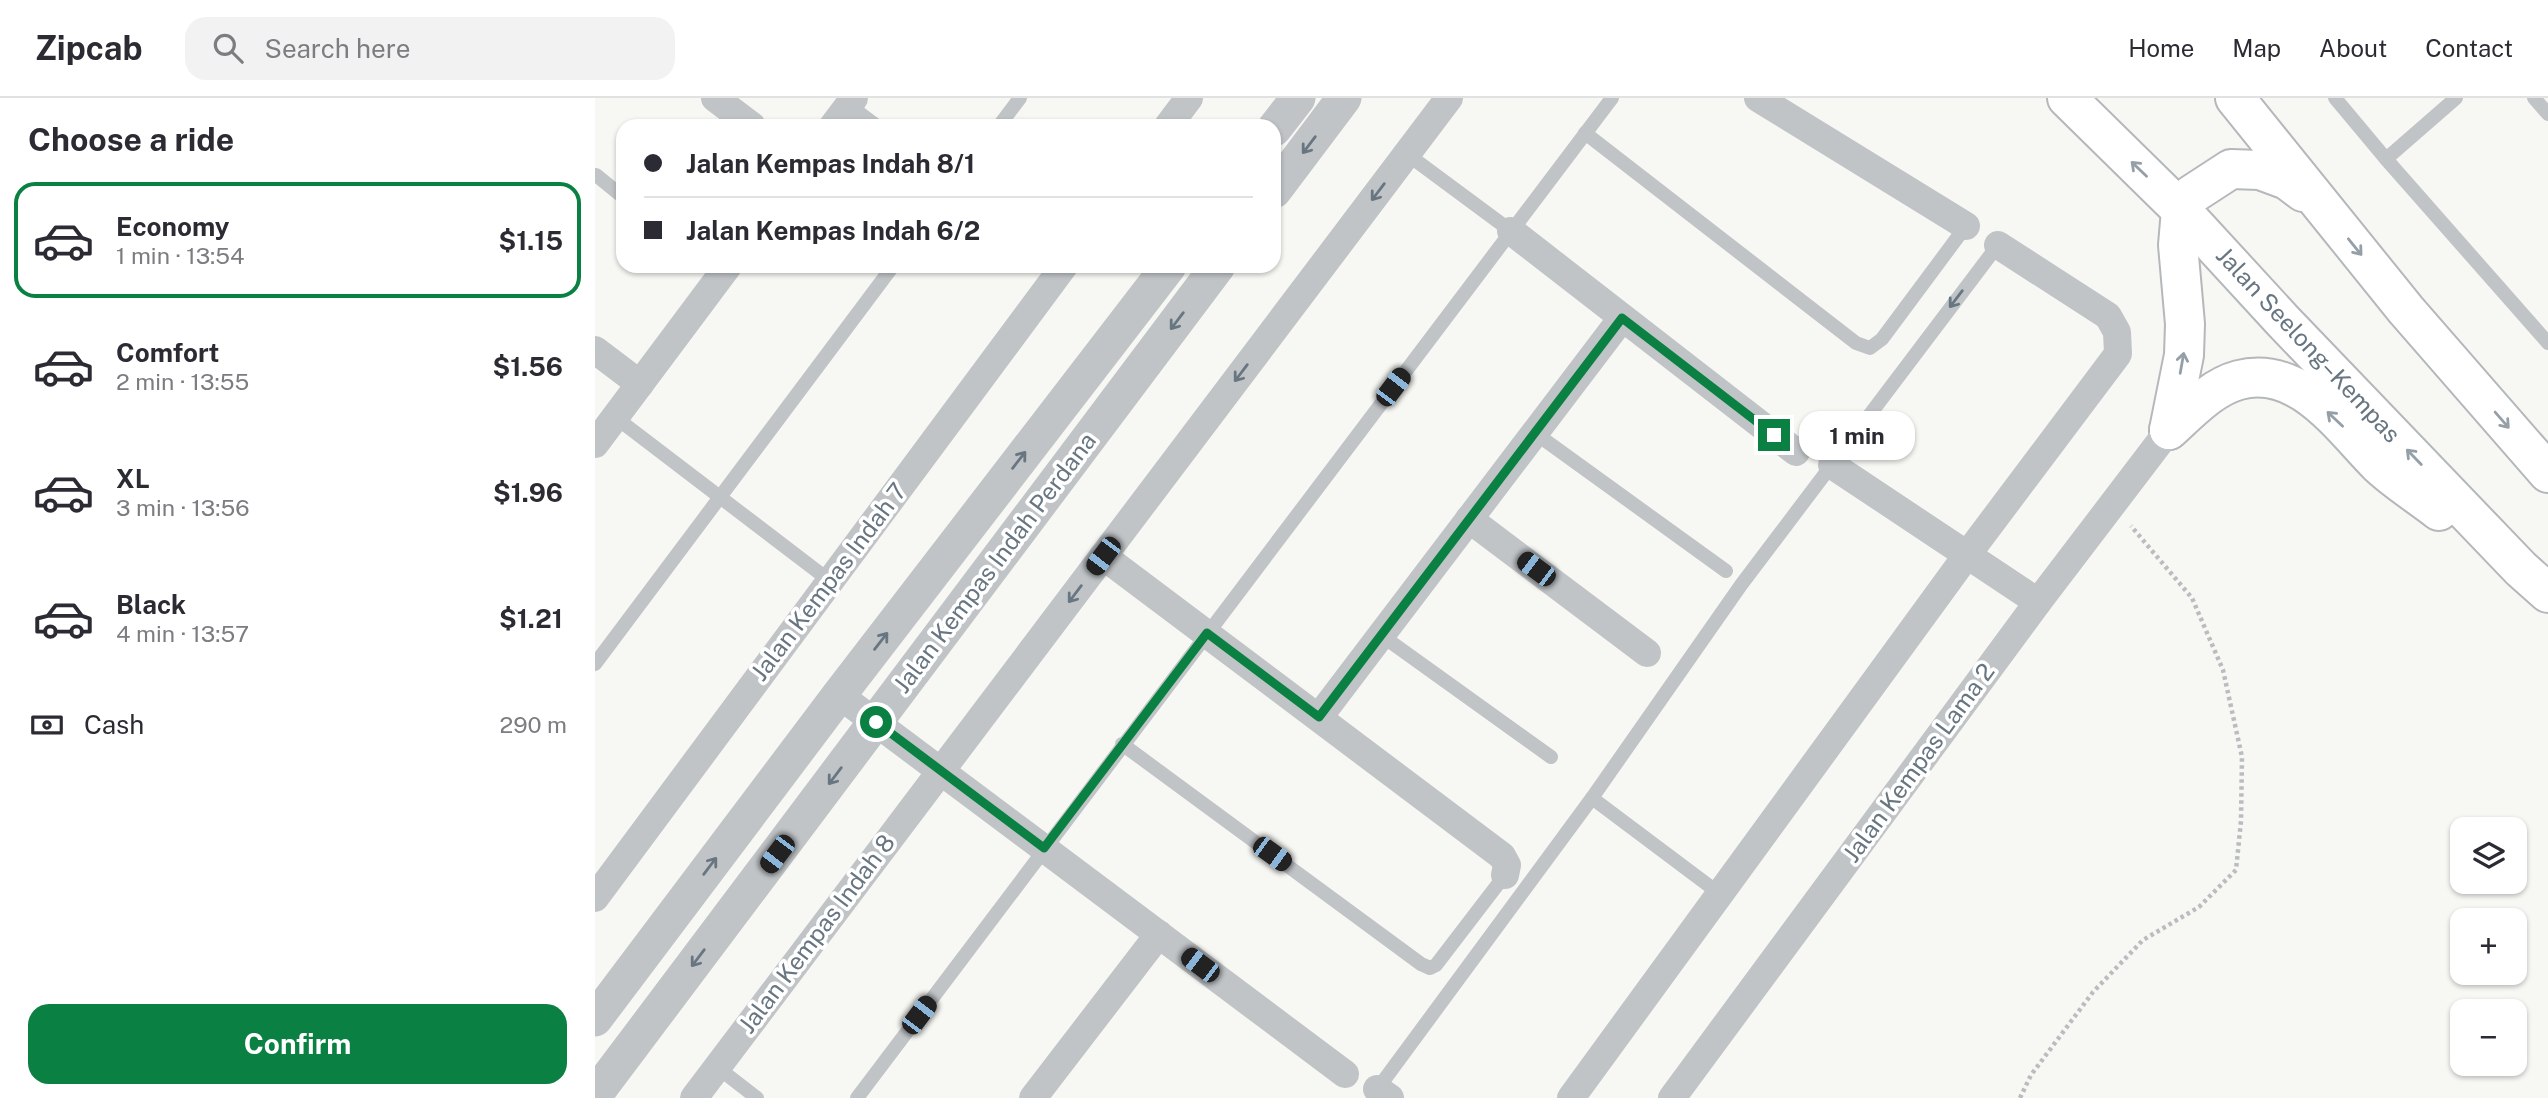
<!DOCTYPE html>
<meta charset="utf-8">
<style>
:root{--surface:#fff;--page:#f2f2f3;--text:#2b2b33;--muted:#7c7c81;--line:#e1e1e2;--accent:#0b8043}
body{margin:0;font-family:"Public Sans",sans-serif;background:var(--page);color:var(--text);height:100vh;display:flex;flex-direction:column;font-size:26px;white-space:nowrap}
*{box-sizing:border-box;margin:0}
p{font-size:23px;color:var(--muted)}
.icon{flex:none;width:38px;height:38px;fill:none;stroke:currentColor;stroke-width:2;stroke-linecap:round;stroke-linejoin:round}
.map{position:relative;flex:1;overflow:hidden}
.drawer{display:flex;flex-direction:column;background:var(--surface);width:595px}
.drawer>*{flex:none}
.guide{position:absolute;left:21px;top:21px;width:665px;height:154px;border-radius:21px;box-shadow:0 2px 5px #0004;display:grid;align-content:center;height:154px;padding:0 28px;background:var(--surface)}
.tools{position:absolute;left:1855px;top:719px;display:grid;gap:14px}
.tools a{display:grid;place-items:center;width:77px;height:77px;border-radius:14px;background:var(--surface);box-shadow:0 2px 5px #0004;font-size:35px}
.end{position:absolute;width:32px;height:32px;margin:-16px;border:9px solid #0b8043;background:#fff;box-shadow:0 0 0 4px #fff}
.from{border-radius:50%}
.bubble{position:absolute;height:49px;border-radius:21px;background:var(--surface);box-shadow:0 2px 5px #0004;font-size:23px;font-weight:700;line-height:49px;text-align:center}
.car{position:absolute;width:21px;height:42px;margin:-21px -10px;border-radius:9px;box-shadow:0 0 5px 2px #0007;background:linear-gradient(#222 24%,#8ab4d8 0 40%,#222 0 76%,#8ab4d8 0 86%,#222 0)}
.guide b{display:flex;align-items:center;gap:24px;height:66px;font-size:26px}
.guide b+b{border-top:2px solid var(--line)}
.guide i{width:18px;height:18px;background:var(--text)}
ul{padding:0;list-style:none}
li{display:flex;align-items:center;gap:21px;height:116px;margin:0 14px 10px;padding:0 14px;border:4px solid transparent;border-radius:21px}
li div{flex:1}
li b{display:block;font-size:26px}
li em{font-style:normal;font-weight:700}
li.active{border-color:var(--accent)}
li>.icon{width:63px;height:63px;stroke-width:1.5}
h2{padding:0 28px;font-size:32px;line-height:84px}
.pay{display:flex;align-items:center;gap:18px;height:77px;padding:0 28px;font-size:26px}
.pay p{margin-inline-start:auto}
.button{display:flex;gap:14px;margin-top:auto;padding:14px 28px}
.button a{flex:1;height:80px;border-radius:21px;background:var(--accent);color:#fff;font-size:28px;font-weight:700;line-height:80px;text-align:center}
header{display:flex;align-items:center;gap:42px;box-sizing:border-box;height:98px;padding:0 35px;background:var(--surface);border-bottom:2px solid var(--line)}
header strong{font-size:33px}
nav{display:flex;gap:38px;margin-inline-start:auto;font-size:24px}
.search{width:490px;height:63px;background:var(--page);display:flex;align-items:center;gap:18px;box-sizing:border-box;padding:0 24px;border-radius:21px;color:var(--muted);font-size:26px}
main{display:flex;flex:1;min-height:0}
.map>svg:first-child{display:block}
.lines{fill:none;stroke-linecap:round;stroke-linejoin:round}
.primary-casing{stroke:#b4b8bb;stroke-width:42}
.path{stroke:#babdbf;stroke-width:4.5;stroke-dasharray:3.5 3.5;stroke-linecap:butt}
.service{stroke:#c0c4c7;stroke-width:14}
.minor{stroke:#c0c4c7;stroke-width:28}
.tertiary{stroke:#c0c4c7;stroke-width:35}
.primary{stroke:#fff;stroke-width:38}
.oneway{stroke:#687682}
.oneway2{stroke:#959fa8}
.route{stroke:#0b8043;stroke-width:9}
.labels{text-anchor:middle;stroke-width:7;stroke-linejoin:round;paint-order:stroke}
.street-label{font-size:24px;fill:#687682;stroke:#fff}
</style>
<header>
<strong>Zipcab</strong>
<div class="search"><svg class="icon" aria-label="search" viewBox="0 0 24 24"><circle cx="10" cy="10" r="6"/><path d="M15 15l6 6"/></svg>Search here</div>
<nav><a>Home</a><a>Map</a><a>About</a><a>Contact</a></nav>
</header>
<main>
<section class="drawer">
<h2>Choose a ride</h2>
<ul>
<li class="active"><svg class="icon" aria-label="car" viewBox="0 0 24 24"><path d="M5 17H2v-5l4-1 3-4h7l3 4 3 1v5h-3M9 17h6M6 11h13"/><circle cx="7" cy="17" r="2"/><circle cx="17" cy="17" r="2"/></svg><div><b>Economy</b><p>1 min · 13:54</p></div><em>$1.15</em></li>
<li><svg class="icon" aria-label="car" viewBox="0 0 24 24"><path d="M5 17H2v-5l4-1 3-4h7l3 4 3 1v5h-3M9 17h6M6 11h13"/><circle cx="7" cy="17" r="2"/><circle cx="17" cy="17" r="2"/></svg><div><b>Comfort</b><p>2 min · 13:55</p></div><em>$1.56</em></li>
<li><svg class="icon" aria-label="car" viewBox="0 0 24 24"><path d="M5 17H2v-5l4-1 3-4h7l3 4 3 1v5h-3M9 17h6M6 11h13"/><circle cx="7" cy="17" r="2"/><circle cx="17" cy="17" r="2"/></svg><div><b>XL</b><p>3 min · 13:56</p></div><em>$1.96</em></li>
<li><svg class="icon" aria-label="car" viewBox="0 0 24 24"><path d="M5 17H2v-5l4-1 3-4h7l3 4 3 1v5h-3M9 17h6M6 11h13"/><circle cx="7" cy="17" r="2"/><circle cx="17" cy="17" r="2"/></svg><div><b>Black</b><p>4 min · 13:57</p></div><em>$1.21</em></li>
</ul>
<div class="pay"><svg class="icon" aria-label="cash" viewBox="0 0 24 24"><path d="M3 7h18v10H3z"/><circle cx="12" cy="12" r="2"/></svg>Cash<p>290 m</p></div>
<div class="button"><a>Confirm</a></div>
</section>
<div class="map">
<svg width="1953" height="1000" viewBox="0 0 1953 1000">
<rect width="100%" height="100%" fill="#f7f7f4"/>
<g class="lines">
<defs>
<g id="primary">
<path d="M 1472,0 L 1586,112 L 1688,223 L 1926,471 L 1953,495"/>
<path d="M 1640,0 L 1811,212 L 1953,375"/>
<path d="M 1574,332 C 1594,314 1617,289 1644,282 C 1705,266 1747,330 1784,367 C 1802,384 1825,398 1844,413"/>
<path d="M 1574,332 L 1589,257 L 1590,226 L 1583,147 L 1586,112 L 1596,97 L 1636,71 L 1665,72 L 1692,82 L 1708,94"/>
</g>
</defs>
<use href="#primary" class="primary-casing"/>
<path class="path" d="M 1425,1000 L 1436,977 L 1498,894 L 1548,842 L 1604,809 L 1641,772 L 1646,723 L 1647,659 L 1628,572 L 1597,500 L 1536,428"/>
<g class="service">
<path d="M 1740,0 L 1791,61 L 1953,245"/>
<path d="M 1939,0 L 1953,16"/>
<path d="M 254,7 L 282,28"/>
<path d="M 404,28 L 425,0"/>
<path d="M 990,35 L 1261,245 L 1275,250 L 1287,241 L 1371,128"/>
<path d="M 812,56 L 916,133"/>
<path d="M 1791,61 L 1861,0"/>
<path d="M 1,77 L 28,99"/>
<path d="M 20,319 L 235,483"/>
<path d="M 940,335 L 1131,473"/>
<path d="M 786,537 L 956,659"/>
<path d="M 0,566 L 298,168"/>
<path d="M 527,646 L 826,866 L 835,870 L 841,867 L 910,777"/>
<path d="M 997,700 L 1125,796"/>
<path d="M 122,969 L 162,1000"/>
<path d="M 781,993 L 997,700 L 1146,487 L 1403,147"/>
<path d="M 262,1000 L 1017,0"/>
</g>
<g class="minor">
<path d="M 120,0 L 157,28"/>
<path d="M 1163,0 L 1371,128"/>
<path d="M 238,28 L 259,0"/>
<path d="M 573,28 L 594,0"/>
<path d="M 916,133 L 1201,354"/>
<path d="M 0,252 L 45,286"/>
<path d="M 0,346 L 133,168"/>
<path d="M 1237,367 L 1443,504"/>
<path d="M 874,421 L 1052,555"/>
<path d="M 508,458 L 907,758 L 912,767 L 910,777"/>
<path d="M 244,597 L 750,976"/>
<path d="M 724,619 L 1027,220"/>
<path d="M 0,800 L 469,168"/>
<path d="M 782,991 L 795,1000"/>
<path d="M 99,1000 L 854,0"/>
<path d="M 438,1000 L 564,836"/>
<path d="M 976,1000 L 1372,457 L 1523,256 L 1522,234 L 1513,218 L 1403,147"/>
<path d="M 1077,1000 L 1443,504 L 1574,332"/>
</g>
<g class="tertiary">
<path d="M 679,31 L 703,0"/>
<path d="M 679,93 L 749,0"/>
<path d="M 0,921 L 244,597 L 574,168"/>
<path d="M 0,997 L 623,168"/>
</g>
<use href="#primary" class="primary"/>
</g>
<defs><path id="oneway-shaft" d="M-6 0H5M1.5-3L5.5 0L1.5 3" fill="none" stroke-width="1.6" stroke-linecap="round" stroke-linejoin="round" transform="scale(1.75)"/></defs>
<g class="oneway">
<use href="#oneway-shaft" transform="translate(714 47) rotate(127)"/>
<use href="#oneway-shaft" transform="translate(783 94) rotate(127)"/>
<use href="#oneway-shaft" transform="translate(1361 201) rotate(127)"/>
<use href="#oneway-shaft" transform="translate(582 223) rotate(127)"/>
<use href="#oneway-shaft" transform="translate(646 275) rotate(127)"/>
<use href="#oneway-shaft" transform="translate(424 362) rotate(-52)"/>
<use href="#oneway-shaft" transform="translate(480 496) rotate(127)"/>
<use href="#oneway-shaft" transform="translate(286 543) rotate(-52)"/>
<use href="#oneway-shaft" transform="translate(240 678) rotate(127)"/>
<use href="#oneway-shaft" transform="translate(115 768) rotate(-53)"/>
<use href="#oneway-shaft" transform="translate(103 860) rotate(127)"/>
</g>
<g class="oneway2">
<use href="#oneway-shaft" transform="translate(1544 71) rotate(-136)"/>
<use href="#oneway-shaft" transform="translate(1760 149) rotate(51)"/>
<use href="#oneway-shaft" transform="translate(1587 265) rotate(-80)"/>
<use href="#oneway-shaft" transform="translate(1740 321) rotate(-137)"/>
<use href="#oneway-shaft" transform="translate(1907 322) rotate(49)"/>
<use href="#oneway-shaft" transform="translate(1819 359) rotate(-134)"/>
</g>
<g class="lines">
<path class="route" d="M 281,624 L 449,750 L 612,535 L 724,619 L 1027,220 L 1179,337"/>
</g>
<g class="labels">
<g class="street-label">
<text transform="translate(1713 247) rotate(47)" y="8">Jalan Seelong–Kempas</text>
<text transform="translate(400 465) rotate(-53)" y="8">Jalan Kempas Indah Perdana</text>
<text transform="translate(234 484) rotate(-53)" y="8">Jalan Kempas Indah 7</text>
<text transform="translate(1324 665) rotate(-54)" y="8">Jalan Kempas Lama 2</text>
<text transform="translate(222 836) rotate(-53)" y="8">Jalan Kempas Indah 8</text>
</g>
</g>
</svg>
<div class="tools">
<a><svg class="icon" aria-label="layers" viewBox="0 0 24 24"><path d="M12 4l9 5-9 5-9-5zM3 14l9 5 9-5"/></svg></a>
<a>+</a>
<a>−</a>
</div>
<i class="end from" style="left:281px;top:624px"></i>
<i class="end" style="left:1179px;top:337px"></i>
<div class="bubble" style="left:1204px;top:313px;width:116px">1 min</div>
<i class="car" style="left:798px;top:289px;rotate:37deg"></i>
<i class="car" style="left:508px;top:458px;rotate:217deg"></i>
<i class="car" style="left:941px;top:471px;rotate:307deg"></i>
<i class="car" style="left:182px;top:756px;rotate:217deg"></i>
<i class="car" style="left:677px;top:756px;rotate:126deg"></i>
<i class="car" style="left:605px;top:867px;rotate:307deg"></i>
<i class="car" style="left:324px;top:917px;rotate:37deg"></i>
<div class="guide">
<b><i class="from"></i>Jalan Kempas Indah 8/1</b>
<b><i></i>Jalan Kempas Indah 6/2</b>
</div>
</div>
</main>
